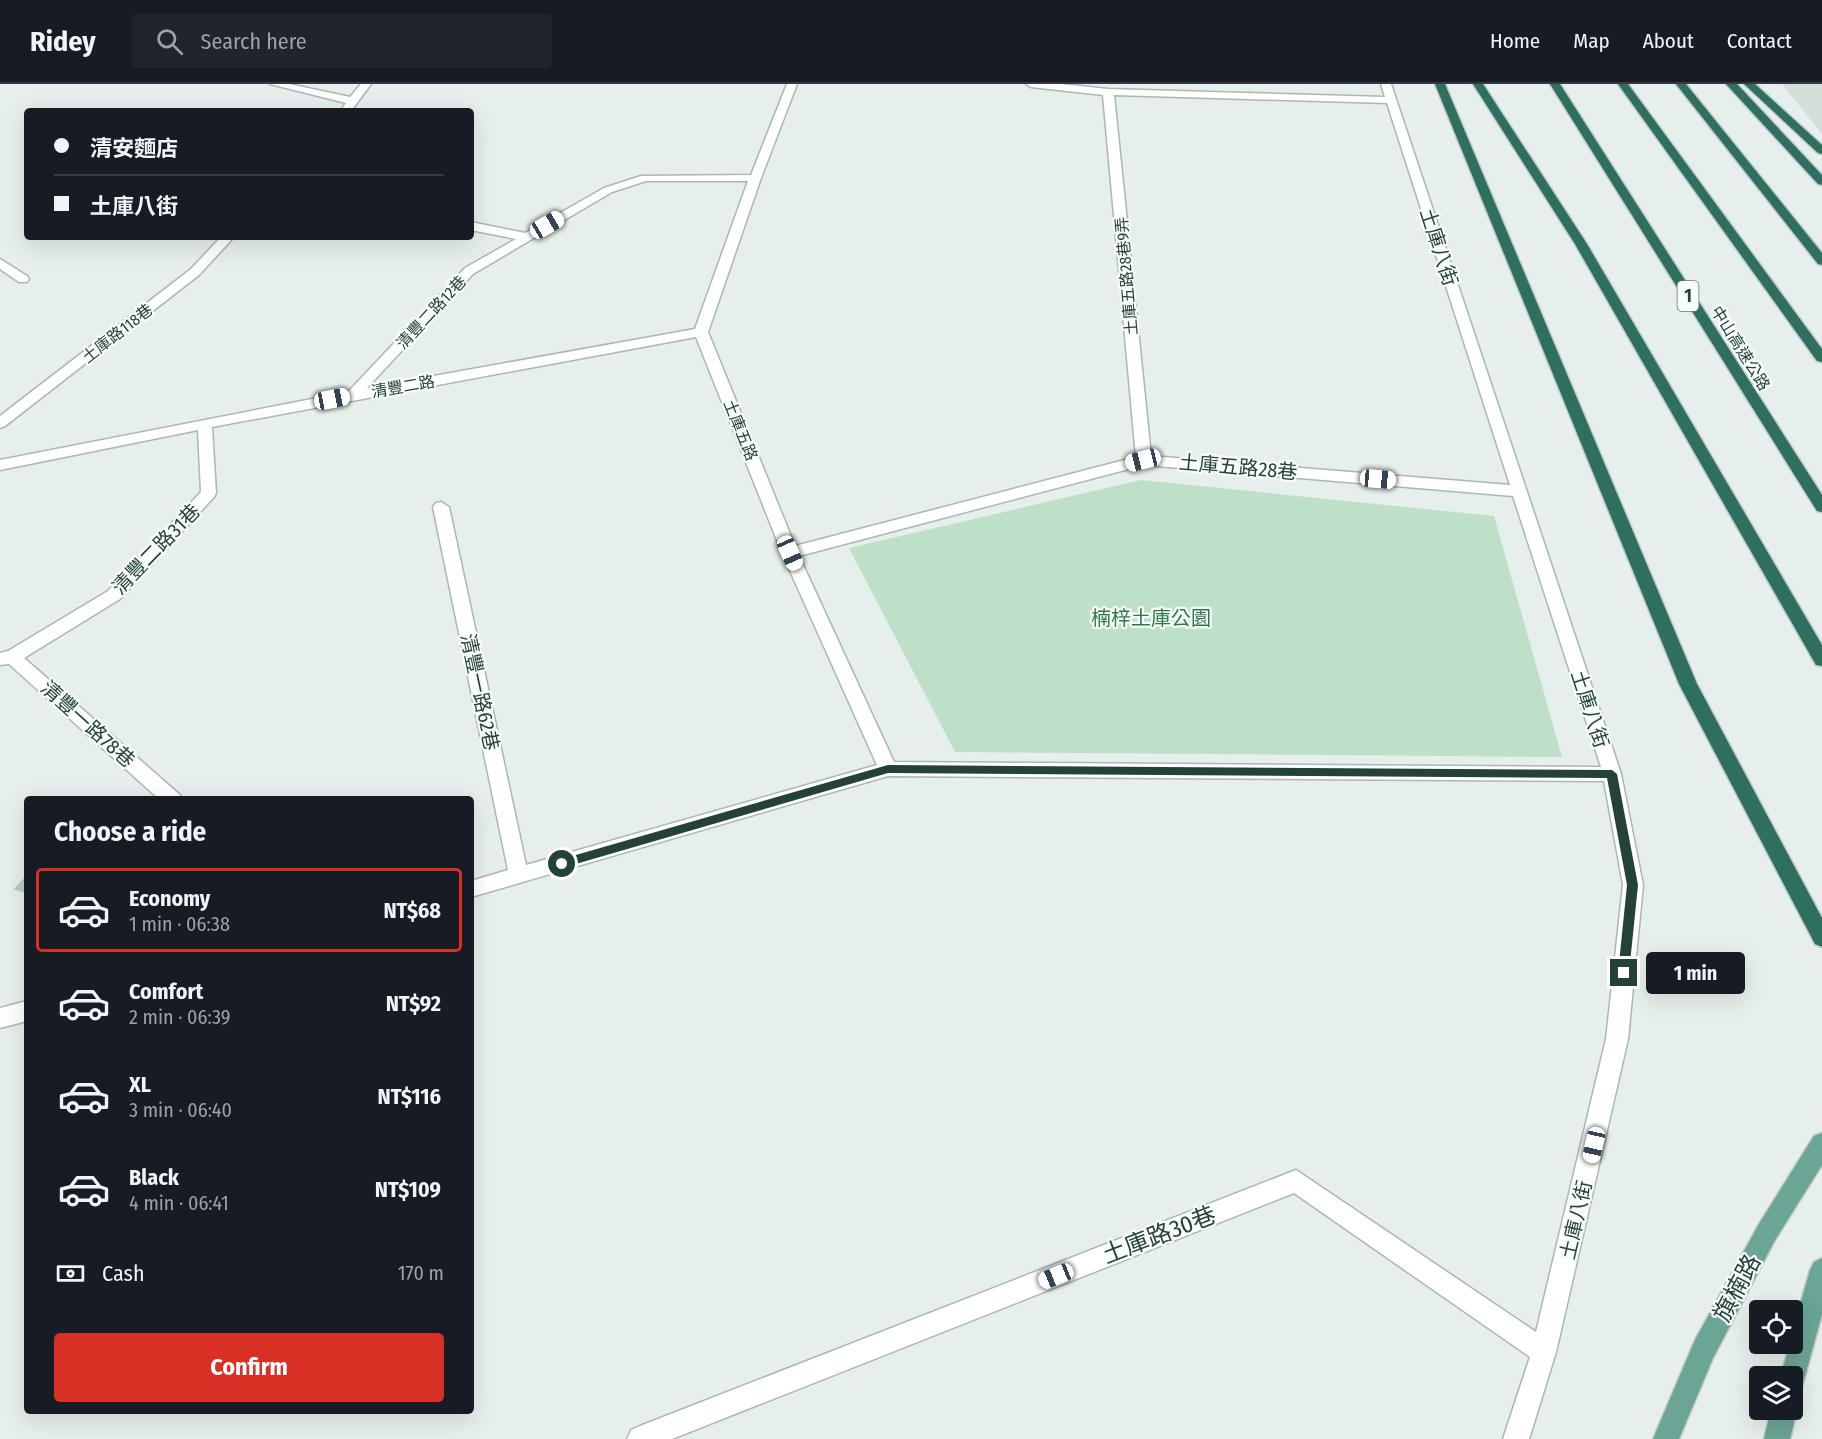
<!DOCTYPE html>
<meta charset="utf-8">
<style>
:root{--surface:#171b24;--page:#20242c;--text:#f1f3f6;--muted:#9ea1a6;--line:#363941;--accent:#d93025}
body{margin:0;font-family:"Fira Sans Condensed","Noto Sans TC",sans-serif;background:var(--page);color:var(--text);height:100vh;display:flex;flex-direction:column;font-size:22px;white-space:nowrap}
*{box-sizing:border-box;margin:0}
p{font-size:20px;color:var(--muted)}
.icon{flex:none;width:33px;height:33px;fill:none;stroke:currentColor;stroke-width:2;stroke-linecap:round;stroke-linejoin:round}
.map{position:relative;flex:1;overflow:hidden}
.drawer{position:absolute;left:24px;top:712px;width:450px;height:618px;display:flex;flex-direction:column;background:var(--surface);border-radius:6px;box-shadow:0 6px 24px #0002}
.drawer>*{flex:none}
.guide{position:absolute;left:24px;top:24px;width:450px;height:132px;border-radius:6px;box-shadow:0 6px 24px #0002;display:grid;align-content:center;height:132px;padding:0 30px;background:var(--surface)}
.fabs{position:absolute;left:1749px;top:1216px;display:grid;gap:12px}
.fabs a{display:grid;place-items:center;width:54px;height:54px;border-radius:6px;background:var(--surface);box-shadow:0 6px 24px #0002;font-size:30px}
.end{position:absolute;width:27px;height:27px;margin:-14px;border:8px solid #24423a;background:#fff;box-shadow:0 0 0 3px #fff}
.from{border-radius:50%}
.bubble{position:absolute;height:42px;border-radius:6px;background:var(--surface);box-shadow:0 6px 24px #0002;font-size:20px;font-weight:700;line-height:42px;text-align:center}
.car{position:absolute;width:18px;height:36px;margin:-18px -9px;border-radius:8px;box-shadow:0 0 4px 2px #0007;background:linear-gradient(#fff 24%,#345 0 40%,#fff 0 76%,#345 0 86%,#fff 0)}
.guide b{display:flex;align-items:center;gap:21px;height:57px;font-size:22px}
.guide b+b{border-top:2px solid var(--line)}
.guide i{width:15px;height:15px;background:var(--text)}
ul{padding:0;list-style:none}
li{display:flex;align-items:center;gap:18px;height:84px;margin:0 12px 9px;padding:0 18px;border:3px solid transparent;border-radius:6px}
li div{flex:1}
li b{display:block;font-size:22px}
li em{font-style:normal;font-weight:700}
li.selected{border-color:var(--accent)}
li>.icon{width:54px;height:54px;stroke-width:1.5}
h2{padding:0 30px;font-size:27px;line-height:72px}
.pay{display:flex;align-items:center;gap:15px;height:66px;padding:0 30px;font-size:22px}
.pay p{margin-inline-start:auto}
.button{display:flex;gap:12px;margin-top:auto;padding:12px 30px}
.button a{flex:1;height:69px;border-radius:6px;background:var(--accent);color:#fff;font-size:24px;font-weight:700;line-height:69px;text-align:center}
header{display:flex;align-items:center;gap:36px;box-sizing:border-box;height:84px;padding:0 30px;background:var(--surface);border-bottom:2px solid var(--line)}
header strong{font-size:28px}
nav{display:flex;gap:33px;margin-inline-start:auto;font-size:21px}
.search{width:420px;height:54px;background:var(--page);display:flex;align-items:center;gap:15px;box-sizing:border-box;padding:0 21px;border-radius:6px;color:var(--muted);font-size:22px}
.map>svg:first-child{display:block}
.built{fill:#d4dfda}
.green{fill:#bfe0c8}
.building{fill:#bbcac4;stroke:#b8c9c2;stroke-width:1.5}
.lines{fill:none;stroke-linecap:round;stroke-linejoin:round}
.minor-casing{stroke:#a8b8b2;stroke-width:3}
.major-casing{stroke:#c2cac8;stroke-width:3}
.highway-casing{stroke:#c2cac8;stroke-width:3}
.minor{fill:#fff;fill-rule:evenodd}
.major{fill:#6aa596;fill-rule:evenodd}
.highway{fill:#2f6f62;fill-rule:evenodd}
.route{fill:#24423a}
.labels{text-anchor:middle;stroke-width:4.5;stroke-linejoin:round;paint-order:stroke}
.far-street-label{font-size:16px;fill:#24423a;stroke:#f7fbf9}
.shield{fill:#f7fbf9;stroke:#637a73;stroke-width:1.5}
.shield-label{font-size:18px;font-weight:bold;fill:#24423a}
.street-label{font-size:20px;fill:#24423a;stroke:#f7fbf9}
.park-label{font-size:20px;fill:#2d7a4b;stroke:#f7fbf9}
.near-street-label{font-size:24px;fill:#24423a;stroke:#f7fbf9}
</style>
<header>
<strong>Ridey</strong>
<div class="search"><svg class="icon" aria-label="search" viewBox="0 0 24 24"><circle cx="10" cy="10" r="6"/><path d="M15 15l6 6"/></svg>Search here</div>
<nav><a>Home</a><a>Map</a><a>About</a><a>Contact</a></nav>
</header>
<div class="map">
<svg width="1822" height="1355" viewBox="0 0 1822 1355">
<rect width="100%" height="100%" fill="#e6efeb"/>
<path class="built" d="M 1782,0 L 1822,0 L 1822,50 Z"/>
<path class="green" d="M 1141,396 L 1494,432 L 1562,673 L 955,668 L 849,464 Z"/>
<path class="building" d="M 27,792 L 27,809 L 15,805 Z"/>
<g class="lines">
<defs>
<g id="minor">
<path d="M 270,0 L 289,0 L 350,13 L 361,0 L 371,0 L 351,27 L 341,26 L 346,19 Z"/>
<path d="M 787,0 L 797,0 L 761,94 L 708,248 L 795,462 L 1136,373 L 1103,11 L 1031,3 L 1026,0 L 1061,0 L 1108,5 L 1385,13 L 1381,0 L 1391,0 L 1621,690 L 1643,801 L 1628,955 L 1556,1268 L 1529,1355 L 1503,1355 L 1530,1273 L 1294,1109 L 672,1355 L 627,1355 L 631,1346 L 640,1342 L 1296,1086 L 1536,1248 L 1606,955 L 1623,801 L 1604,697 L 888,692 L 471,813 L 471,797 L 508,786 L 433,423 L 436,419 L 441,418 L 449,423 L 526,781 L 877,681 L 782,469 L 696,253 L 212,343 L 216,409 L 214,413 L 120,515 L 24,574 L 180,711 L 182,716 L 160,716 L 9,580 L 0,581 L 0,569 L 8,567 L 108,507 L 201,408 L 198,346 L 0,386 L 0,376 L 348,308 L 465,184 L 516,155 L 471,146 L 471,138 L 525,149 L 604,104 L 641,92 L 751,91 ZM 1114,11 L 1387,19 L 1510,401 L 1151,372 ZM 646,97 L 748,97 L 695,245 L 367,304 L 473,190 L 612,108 ZM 1144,381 L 1513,412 L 1601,683 L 894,678 L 799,472 Z"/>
<path d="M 221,153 L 234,153 L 199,191 L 5,342 L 0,344 L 0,332 L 191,185 Z"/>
<path d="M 0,175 L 27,192 L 29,195 L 27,198 L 19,198 L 0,185 Z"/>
<path d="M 27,917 L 27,937 L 0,944 L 0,924 Z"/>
</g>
<g id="major">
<path d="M 1822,1049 L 1822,1081 L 1775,1156 L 1713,1274 L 1679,1355 L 1653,1355 L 1695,1256 L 1759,1140 L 1814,1052 Z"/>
<path d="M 1822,1174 L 1822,1230 L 1804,1296 L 1801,1305 L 1792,1308 L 1792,1293 L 1780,1293 L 1790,1260 L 1792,1260 L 1792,1249 L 1810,1186 L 1814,1178 Z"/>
<path d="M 1793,1317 L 1797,1326 L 1790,1355 L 1764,1355 L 1771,1326 L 1792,1326 Z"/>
</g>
<g id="highway">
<path d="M 1435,0 L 1445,0 L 1697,600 L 1822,834 L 1822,863 L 1815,860 L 1679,600 Z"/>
<path d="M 1473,0 L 1483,0 L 1587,160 L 1822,561 L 1822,582 L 1816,581 L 1575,160 Z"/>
<path d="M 1550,0 L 1560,0 L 1822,411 L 1822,428 L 1817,427 Z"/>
<path d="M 1618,0 L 1628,0 L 1822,265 L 1822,278 L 1817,277 Z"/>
<path d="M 1676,0 L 1686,0 L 1822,169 L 1822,181 L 1818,180 Z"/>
<path d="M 1726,0 L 1737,0 L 1822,91 L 1822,101 L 1818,100 Z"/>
<path d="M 1744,0 L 1755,0 L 1822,61 L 1822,70 L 1818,69 Z"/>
</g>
</defs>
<use href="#minor" class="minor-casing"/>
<use href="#major" class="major-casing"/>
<use href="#highway" class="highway-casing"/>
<use href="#minor" class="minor"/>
<use href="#major" class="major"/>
<use href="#highway" class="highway"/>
</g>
<path class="route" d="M 888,681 L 1612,686 L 1617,690 L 1638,801 L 1629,889 L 1624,894 L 1618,889 L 1627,801 L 1607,694 L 888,689 L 562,784 L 557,780 L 562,775 Z"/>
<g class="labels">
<g class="far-street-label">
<text transform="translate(1126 192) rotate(-95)" y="6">土庫五路28巷9弄</text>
<text transform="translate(431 228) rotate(-47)" y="6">清豐二路12巷</text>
<text transform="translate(117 249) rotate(-38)" y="6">土庫路118巷</text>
<text transform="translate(1741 264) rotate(58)" y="6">中山高速公路</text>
<text transform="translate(403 302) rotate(-10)" y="6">清豐二路</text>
<text transform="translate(741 346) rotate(68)" y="6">土庫五路</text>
</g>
<rect class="shield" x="1677.5" y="197" width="21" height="30" rx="4.5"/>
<g class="shield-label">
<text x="1688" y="218">1</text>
</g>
<g class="street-label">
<text transform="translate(1439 163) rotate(72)" y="7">土庫八街</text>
<text transform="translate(1238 383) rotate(5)" y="7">土庫五路28巷</text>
<text transform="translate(156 465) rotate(-46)" y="7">清豐二路31巷</text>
<text transform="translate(480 608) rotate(78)" y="7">清豐一路62巷</text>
<text transform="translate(1590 625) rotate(72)" y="7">土庫八街</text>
<text transform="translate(88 640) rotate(42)" y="7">清豐一路78巷</text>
<text transform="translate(1576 1136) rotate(-77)" y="7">土庫八街</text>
</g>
<g class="park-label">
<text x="1151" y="541">楠梓土庫公園</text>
</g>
<g class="near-street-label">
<text transform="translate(1159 1151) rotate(-21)" y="8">土庫路30巷</text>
<text transform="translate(1737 1204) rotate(-62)" y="8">旗楠路</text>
</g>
</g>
</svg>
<div class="fabs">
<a><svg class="icon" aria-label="locate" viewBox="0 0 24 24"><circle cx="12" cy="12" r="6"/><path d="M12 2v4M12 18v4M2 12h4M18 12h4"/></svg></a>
<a><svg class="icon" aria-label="layers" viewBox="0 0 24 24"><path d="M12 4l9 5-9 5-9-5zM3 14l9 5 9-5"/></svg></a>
</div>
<i class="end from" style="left:562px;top:780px"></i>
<i class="end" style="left:1624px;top:889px"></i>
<div class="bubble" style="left:1646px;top:868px;width:99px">1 min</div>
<i class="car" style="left:547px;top:141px;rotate:60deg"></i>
<i class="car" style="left:332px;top:315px;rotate:79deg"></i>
<i class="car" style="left:1143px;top:376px;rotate:256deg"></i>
<i class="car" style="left:1378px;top:395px;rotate:95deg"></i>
<i class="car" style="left:790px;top:469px;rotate:156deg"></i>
<i class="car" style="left:1594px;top:1061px;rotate:193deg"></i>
<i class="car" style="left:1056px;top:1192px;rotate:248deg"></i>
<div class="guide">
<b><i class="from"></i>清安麵店</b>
<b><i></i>土庫八街</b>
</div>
<section class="drawer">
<h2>Choose a ride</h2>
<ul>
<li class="selected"><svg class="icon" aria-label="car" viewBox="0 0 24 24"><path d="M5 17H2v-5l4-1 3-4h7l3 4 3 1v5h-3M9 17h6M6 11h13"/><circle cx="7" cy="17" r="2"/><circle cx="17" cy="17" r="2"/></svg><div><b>Economy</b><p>1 min · 06:38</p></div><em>NT$68</em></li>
<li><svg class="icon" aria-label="car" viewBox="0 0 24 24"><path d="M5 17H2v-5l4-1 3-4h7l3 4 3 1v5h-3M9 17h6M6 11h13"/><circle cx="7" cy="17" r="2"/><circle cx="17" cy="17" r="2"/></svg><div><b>Comfort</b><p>2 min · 06:39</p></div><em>NT$92</em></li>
<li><svg class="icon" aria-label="car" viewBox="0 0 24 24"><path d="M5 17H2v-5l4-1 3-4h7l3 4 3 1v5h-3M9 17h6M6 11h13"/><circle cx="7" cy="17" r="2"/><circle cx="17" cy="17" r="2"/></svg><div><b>XL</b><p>3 min · 06:40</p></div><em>NT$116</em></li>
<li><svg class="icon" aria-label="car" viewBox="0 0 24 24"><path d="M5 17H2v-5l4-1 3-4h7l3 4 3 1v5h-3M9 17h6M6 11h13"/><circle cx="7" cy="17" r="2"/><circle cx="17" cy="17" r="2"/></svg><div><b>Black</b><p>4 min · 06:41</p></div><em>NT$109</em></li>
</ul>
<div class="pay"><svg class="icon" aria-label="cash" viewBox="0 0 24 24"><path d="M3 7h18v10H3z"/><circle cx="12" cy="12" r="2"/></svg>Cash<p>170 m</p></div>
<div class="button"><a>Confirm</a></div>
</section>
</div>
